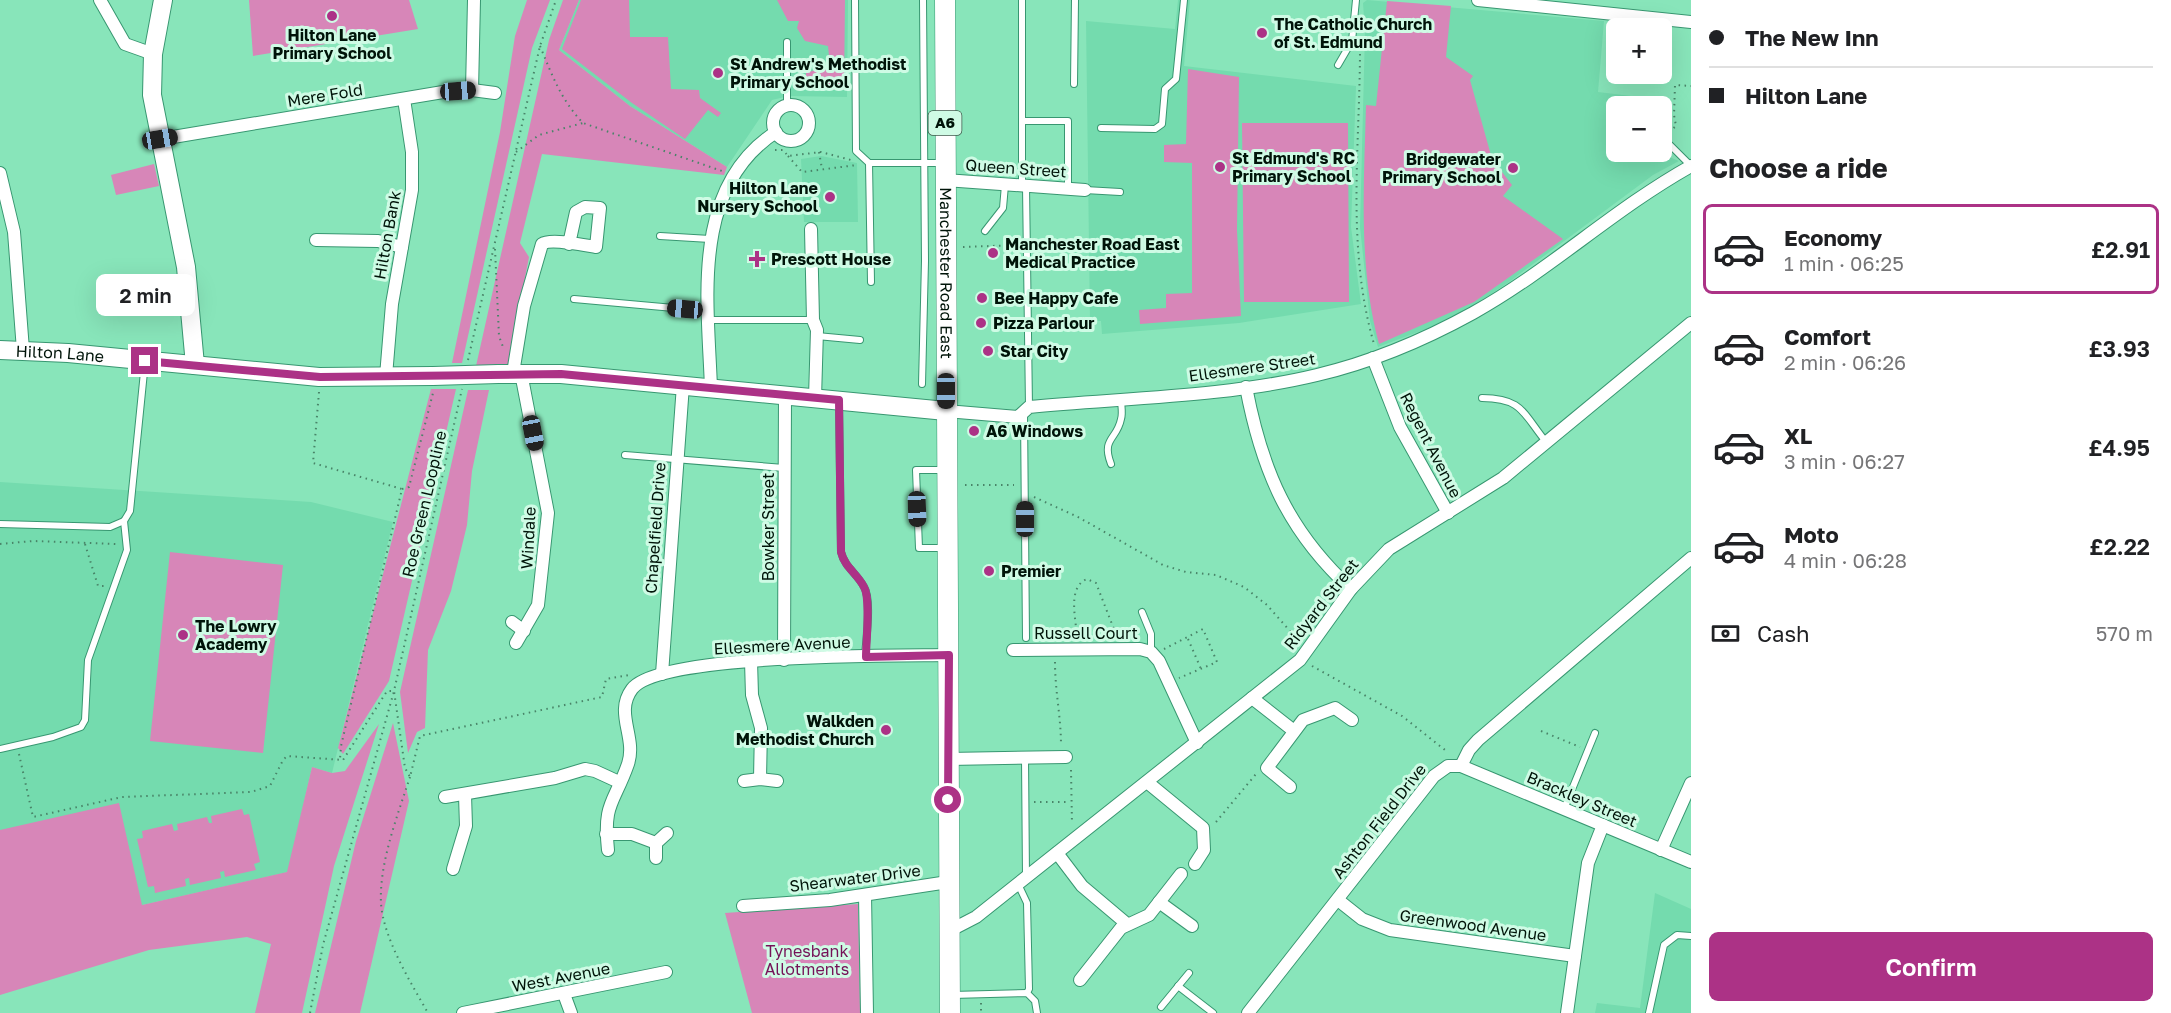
<!DOCTYPE html>
<meta charset="utf-8">
<style>
:root{--surface:#fff;--page:#f2f2f2;--text:#202124;--muted:#757577;--line:#e0e0e0;--accent:#ac3286}
body{margin:0;font-family:"Golos Text",sans-serif;background:var(--page);color:var(--text);height:100vh;display:flex;flex-direction:column;font-size:22px;white-space:nowrap}
*{box-sizing:border-box;margin:0}
p{font-size:20px;color:var(--muted)}
.icon{flex:none;width:33px;height:33px;fill:none;stroke:currentColor;stroke-width:2;stroke-linecap:round;stroke-linejoin:round}
.map{position:relative;flex:1;overflow:hidden}
.details{display:flex;flex-direction:column;background:var(--surface);width:480px}
.details>*{flex:none}
.top-card{display:grid;align-content:center;height:132px;padding:0 18px;background:var(--surface)}
.controls{position:absolute;left:1606px;top:18px;display:grid;gap:12px}
.controls a{display:grid;place-items:center;width:66px;height:66px;border-radius:9px;background:var(--surface);box-shadow:0 6px 24px #0002;font-size:30px}
.end{position:absolute;width:27px;height:27px;margin:-14px;border:8px solid #ac3286;background:#fff;box-shadow:0 0 0 3px #fff}
.from{border-radius:50%}
.bubble{position:absolute;height:42px;border-radius:9px;background:var(--surface);box-shadow:0 6px 24px #0002;font-size:20px;font-weight:600;line-height:42px;text-align:center}
.car{position:absolute;width:18px;height:36px;margin:-18px -9px;border-radius:8px;box-shadow:0 0 4px 2px #0007;background:linear-gradient(#222 24%,#8ab4d8 0 40%,#222 0 76%,#8ab4d8 0 86%,#222 0)}
.top-card b{display:flex;align-items:center;gap:21px;height:57px;font-size:22px}
.top-card b+b{border-top:2px solid var(--line)}
.top-card i{width:15px;height:15px;background:var(--text)}
ul{padding:0;list-style:none}
li{display:flex;align-items:center;gap:18px;height:90px;margin:0 12px 9px;padding:0 6px;border:3px solid transparent;border-radius:9px}
li div{flex:1}
li b{display:block;font-size:22px}
li em{font-style:normal;font-weight:600}
li.selected{border-color:var(--accent)}
li>.icon{width:54px;height:54px;stroke-width:1.5}
h2{padding:0 18px;font-size:27px;line-height:72px}
.pay{display:flex;align-items:center;gap:15px;height:66px;padding:0 18px;font-size:22px}
.pay p{margin-inline-start:auto}
.action{display:flex;gap:12px;margin-top:auto;padding:12px 18px}
.action a{flex:1;height:69px;border-radius:9px;background:var(--accent);color:#fff;font-size:24px;font-weight:600;line-height:69px;text-align:center}
main{display:flex;flex:1;min-height:0}
.map>svg:first-child{display:block}
.built{fill:#74dbae}
.green{fill:#d786b8}
.lines{fill:none;stroke-linecap:round;stroke-linejoin:round}
.lane-casing{stroke:#389771;stroke-width:8}
.street-casing{stroke:#389771;stroke-width:14}
.secondary-casing{stroke:#389771;stroke-width:20}
.primary-casing{stroke:#389771;stroke-width:21}
.path{stroke:#498468;stroke-width:2;stroke-dasharray:1.5 4.5;stroke-linecap:butt}
.lane{stroke:#fff;stroke-width:6}
.street{stroke:#fff;stroke-width:12}
.secondary{stroke:#fff;stroke-width:18}
.primary{stroke:#fff;stroke-width:20}
.secondary-bridge-casing{stroke:#389771;stroke-width:20;stroke-linecap:butt}
.secondary-bridge{stroke:#fff;stroke-width:18}
.route{stroke:#ac3286;stroke-width:8}
.poi-dot{fill:#ac3286;stroke:#cffbe5;stroke-width:2}
.labels{text-anchor:middle;stroke-width:6;stroke-linejoin:round;paint-order:stroke}
.shield{fill:#cffbe5;stroke:#3e594b;stroke-width:1.5}
.shield-label{font-size:15px;font-weight:bold;fill:#001409}
.poi-label{font-size:16px;font-weight:bold;fill:#001409;stroke:#cffbe5;text-anchor:start}
.street-label{font-size:16px;fill:#001409;stroke:#cffbe5}
.park-label{font-size:16px;fill:#751258;stroke:#cffbe5}
</style>
<main>
<div class="map">
<svg width="1691" height="1013" viewBox="0 0 1691 1013">
<rect width="100%" height="100%" fill="#88e5ba"/>
<g class="built">
<path d="M 579,0 L 848,0 L 847,97 L 789,96 L 772,100 L 727,167 L 630,106 L 559,50 Z"/>
<path d="M 1178,0 L 1190,0 L 1184,66 L 1356,86 L 1351,227 L 1361,304 L 1239,323 L 1102,334 L 1101,321 L 1090,321 L 1086,21 L 1175,29 Z"/>
<path d="M 1367,0 L 1604,21 L 1598,92 L 1631,96 L 1630,106 L 1617,106 L 1617,152 L 1657,152 L 1679,161 L 1653,175 L 1509,282 L 1473,306 L 1434,326 L 1378,347 L 1370,321 L 1360,227 L 1365,32 L 1363,3 Z"/>
<path d="M 821,156 L 857,163 L 858,222 L 804,222 L 801,159 Z"/>
<path d="M 0,482 L 311,502 L 393,522 L 332,773 L 312,767 L 288,872 L 142,905 L 0,995 Z"/>
<path d="M 1655,893 L 1691,909 L 1691,1013 L 1595,1013 L 1597,1003 L 1640,1008 Z"/>
</g>
<g class="green">
<path d="M 249,0 L 409,0 L 418,29 L 253,56 Z"/>
<path d="M 527,0 L 550,0 L 532,48 L 462,363 L 452,363 L 500,132 L 515,36 Z"/>
<path d="M 563,0 L 579,0 L 559,50 L 630,106 L 727,167 L 724,175 L 542,154 L 520,243 L 529,257 L 508,365 L 476,366 L 549,40 Z"/>
<path d="M 581,0 L 629,0 L 630,37 L 668,37 L 671,89 L 699,90 L 700,98 L 721,113 L 718,117 L 708,110 L 685,139 L 632,103 L 562,49 Z"/>
<path d="M 777,0 L 845,0 L 844,90 L 806,89 L 806,73 L 830,65 L 828,46 L 805,41 L 797,28 L 799,21 L 788,21 Z"/>
<path d="M 1387,1 L 1451,6 L 1446,57 L 1473,76 L 1470,80 L 1492,159 L 1512,185 L 1503,196 L 1563,239 L 1474,302 L 1379,344 C 1358,266 1364,186 1366,105 L 1376,106 Z"/>
<path d="M 1188,69 L 1239,77 L 1237,230 L 1241,316 L 1140,324 L 1139,310 L 1166,308 L 1166,294 L 1192,293 L 1192,163 L 1164,162 L 1164,145 L 1186,144 Z"/>
<path d="M 1242,123 L 1348,123 L 1349,302 L 1244,302 Z"/>
<path d="M 154,164 L 159,186 L 116,195 L 111,175 Z"/>
<path d="M 431,389 L 456,389 L 389,681 L 343,754 L 338,748 Z"/>
<path d="M 468,390 L 489,390 L 472,471 L 467,525 L 451,591 L 428,650 L 425,728 L 417,732 L 408,753 L 400,692 Z"/>
<path d="M 170,552 L 283,565 L 263,753 L 150,741 Z"/>
<path d="M 393,723 L 409,801 L 360,1013 L 315,1013 L 356,841 Z"/>
<path d="M 379,724 L 334,866 L 302,1013 L 255,1013 L 271,944 L 247,937 L 149,950 L 0,995 L 0,830 L 119,803 L 142,905 L 287,872 L 312,767 L 332,773 L 345,771 Z"/>
<path d="M 242,809 L 244,815 L 249,814 L 260,862 L 254,864 L 256,870 L 225,877 L 224,871 L 220,872 L 221,878 L 190,885 L 189,878 L 185,879 L 186,886 L 155,893 L 154,886 L 148,887 L 137,839 L 143,838 L 142,831 L 172,824 L 174,831 L 178,830 L 177,824 L 207,817 L 209,823 L 212,823 L 211,816 Z"/>
<path d="M 858,904 L 860,1013 L 752,1013 L 725,913 Z"/>
</g>
<g class="lines">
<defs>
<g id="lane">
<path d="M 855,0 L 856,151 L 869,163"/>
<path d="M 1022,0 L 1022,185"/>
<path d="M 787,42 L 787,106"/>
<path d="M 1338,65 L 1352,41 L 1356,0"/>
<path d="M 1074,84 L 1075,0"/>
<path d="M 1022,121 L 1068,121 L 1068,188"/>
<path d="M 1101,128 L 1155,129 L 1162,124 L 1165,89 L 1176,79 L 1184,0"/>
<path d="M 1663,138 L 1691,166"/>
<path d="M 1026,186 L 1029,407"/>
<path d="M 1085,190 L 1120,192"/>
<path d="M 985,231 L 1003,208 L 1005,185"/>
<path d="M 660,236 L 710,239"/>
<path d="M 871,282 L 869,163 L 942,163"/>
<path d="M 574,299 L 707,311"/>
<path d="M 708,320 L 813,320"/>
<path d="M 817,336 L 860,340"/>
<path d="M 922,384 L 925,261 L 923,0"/>
<path d="M 1482,398 C 1523,398 1523,414 1547,443"/>
<path d="M 839,402 L 841,552 C 845,568 857,573 864,587 C 872,599 866,640 865,656"/>
<path d="M 1024,414 L 1026,638"/>
<path d="M 625,455 L 784,468"/>
<path d="M 1111,464 C 1101,438 1117,440 1121,419 C 1123,413 1121,406 1121,399"/>
<path d="M 944,470 L 916,470 L 919,548 L 946,548"/>
<path d="M 0,524 L 110,527 L 124,521 L 130,511 L 145,362"/>
<path d="M 1142,612 L 1151,634 L 1151,652"/>
<path d="M 0,749 L 53,737 L 81,727 L 85,720 L 88,660 L 127,550 L 124,521"/>
<path d="M 1025,758 L 1026,877"/>
<path d="M 1564,809 L 1595,733"/>
<path d="M 1018,884 L 1027,903 L 1029,989 L 1027,993"/>
<path d="M 1178,986 L 1213,1013"/>
<path d="M 952,995 L 1027,993 L 1035,1001 L 1037,1013"/>
<path d="M 1161,1007 L 1189,973"/>
<path d="M 1649,1013 L 1664,945 L 1677,935 L 1691,936"/>
</g>
<g id="street">
<path d="M 100,0 L 125,44 L 153,54"/>
<path d="M 1478,0 L 1691,22"/>
<path d="M 472,90 L 474,0"/>
<circle cx="791" cy="123" r="18"/>
<path d="M 161,139 L 443,92 L 472,90 L 495,93"/>
<path d="M 0,173 L 14,232 L 23,350"/>
<path d="M 945,180 L 1085,190"/>
<path d="M 811,229 L 813,320 L 817,330 L 815,398"/>
<path d="M 316,240 L 378,241 L 402,247"/>
<path d="M 1373,358 L 1400,427 L 1448,513"/>
<path d="M 513,373 L 524,306 L 542,244 C 550,238 584,245 596,247 L 600,208 L 585,207 L 576,212 L 569,244"/>
<path d="M 386,376 L 392,304 L 412,190 L 412,152 L 404,99"/>
<path d="M 1246,387 C 1262,471 1288,531 1351,589"/>
<path d="M 711,388 C 708,301 690,188 776,132"/>
<path d="M 946,411 L 1018,417 L 1029,407 C 1123,398 1226,397 1317,375 C 1372,362 1424,340 1473,313 C 1550,270 1614,209 1691,166"/>
<path d="M 512,622 L 524,631"/>
<path d="M 516,643 L 538,605 L 548,513 L 521,373"/>
<path d="M 1013,650 L 1140,649 L 1151,652 L 1159,661 L 1197,743"/>
<path d="M 784,660 L 785,395"/>
<path d="M 751,661 L 752,695 L 761,728 L 760,779"/>
<path d="M 662,674 L 683,385"/>
<path d="M 1252,698 L 1294,731"/>
<path d="M 948,759 L 1066,757"/>
<path d="M 1461,766 L 1691,862"/>
<path d="M 744,781 L 760,779 L 777,781"/>
<path d="M 1147,782 L 1203,828 L 1204,850 L 1195,864"/>
<path d="M 1290,787 L 1267,768 L 1303,720 L 1335,708 L 1352,720"/>
<path d="M 445,797 L 555,778 L 585,769 L 595,771 L 619,782"/>
<path d="M 606,834 L 632,834 L 656,843"/>
<path d="M 608,850 C 603,802 614,804 628,764 C 637,737 614,713 632,689 C 658,653 897,656 949,655"/>
<path d="M 1661,850 L 1691,783"/>
<path d="M 1057,853 L 1082,886 L 1127,924"/>
<path d="M 656,858 L 656,843 L 667,833"/>
<path d="M 453,869 L 466,826 L 465,795"/>
<path d="M 865,895 L 867,1013"/>
<path d="M 1338,900 L 1362,919 L 1390,930 L 1575,956"/>
<path d="M 1159,902 L 1192,926"/>
<path d="M 743,906 L 830,900 L 948,882"/>
<path d="M 949,931 L 976,917 L 1300,660 L 1351,589 L 1389,549 L 1503,478 L 1691,323"/>
<path d="M 1080,980 L 1121,928 L 1149,915 L 1181,874"/>
<path d="M 564,994 L 571,1013"/>
<path d="M 463,1013 L 666,972"/>
<path d="M 1248,1013 L 1434,776 L 1448,766 L 1461,766 L 1469,750 L 1478,740 L 1691,558"/>
<path d="M 1567,1013 L 1588,863 L 1603,825"/>
</g>
<g id="secondary">
<path d="M 163,0 L 153,54 L 152,95 L 186,267 L 195,365"/>
<path id="s1" d="M 0,350 L 68,353 L 319,377 L 433,376"/>
<path d="M 498,374 L 561,374 L 946,411"/>
</g>
<g id="primary">
<path id="s2" d="M 945,0 L 950,1013"/>
</g>
</defs>
<use href="#lane" class="lane-casing"/>
<use href="#street" class="street-casing"/>
<use href="#secondary" class="secondary-casing"/>
<use href="#primary" class="primary-casing"/>
<g class="path">
<path d="M 540,46 C 552,75 561,100 583,123 L 722,171"/>
<path d="M 1360,48 C 1360,147 1346,247 1374,344"/>
<path d="M 1669,132 L 1676,126 L 1674,115 L 1675,85 L 1691,86"/>
<path d="M 775,150 L 783,150 L 788,156 L 821,152 L 851,160"/>
<path d="M 516,152 L 539,135 L 583,123"/>
<path d="M 819,152 L 822,169"/>
<path d="M 788,156 L 802,172 L 857,165"/>
<path d="M 963,247 L 1018,245"/>
<path d="M 495,249 L 499,336 L 503,347"/>
<path d="M 1036,297 L 1079,295"/>
<path d="M 468,360 L 540,46 L 556,0"/>
<path d="M 319,392 L 313,463 L 402,489 L 341,746 L 340,759"/>
<path d="M 965,485 L 1014,485"/>
<path d="M 402,489 L 409,487 L 433,393"/>
<path d="M 1034,497 L 1078,517 L 1163,565 L 1186,572 L 1216,575 L 1244,587 L 1267,605 L 1298,640"/>
<path d="M 0,544 L 33,541 L 116,544"/>
<path d="M 85,544 L 98,586 L 104,586"/>
<path d="M 1077,637 C 1076,619 1067,587 1087,579 L 1096,583 L 1117,637"/>
<path d="M 1188,639 L 1201,669"/>
<path d="M 1164,649 L 1203,629 L 1217,662 L 1179,678"/>
<path d="M 1055,662 C 1055,691 1061,717 1061,745"/>
<path d="M 1312,666 L 1402,716 L 1445,750 L 1446,754"/>
<path d="M 1541,731 L 1580,747"/>
<path d="M 19,754 L 33,817 L 122,797 L 251,792 L 270,786 L 283,760 L 287,756 L 343,760 L 387,691 L 394,691 L 405,768 L 410,777 L 420,736 L 602,697 L 606,679 L 629,675"/>
<path d="M 1071,770 L 1072,824"/>
<path d="M 410,777 C 398,814 379,863 381,903 C 383,938 411,983 428,1013"/>
<path d="M 1034,802 L 1070,802"/>
<path d="M 1216,822 L 1256,774"/>
<path d="M 981,1003 L 981,1013"/>
<path d="M 310,1013 L 323,945 L 394,691 L 462,389"/>
</g>
<use href="#lane" class="lane"/>
<use href="#street" class="street"/>
<use href="#secondary" class="secondary"/>
<use href="#primary" class="primary"/>
<defs>
<path id="secondary-bridge" d="M 433,376 L 498,374"/>
</defs>
<use href="#secondary-bridge" class="secondary-bridge-casing"/>
<use href="#secondary-bridge" class="secondary-bridge"/>
</g>
<g class="lines">
<path class="route" d="M 145,361 L 320,377 L 561,374 L 839,400 L 841,552 C 845,568 857,573 864,587 C 871,599 866,641 866,657 L 949,655 L 948,800"/>
</g>
<g class="poi-dot">
<circle cx="332" cy="16" r="6"/>
<circle cx="1262" cy="33" r="6"/>
<circle cx="718" cy="73" r="6"/>
<circle cx="1220" cy="167" r="6"/>
<circle cx="1513" cy="168" r="6"/>
<circle cx="830" cy="197" r="6"/>
<circle cx="993" cy="253" r="6"/>
<path d="M754 250h6v6h6v6h-6v6h-6v-6h-6v-6h6z"/>
<circle cx="982" cy="298" r="6"/>
<circle cx="981" cy="323" r="6"/>
<circle cx="988" cy="351" r="6"/>
<circle cx="974" cy="431" r="6"/>
<circle cx="989" cy="571" r="6"/>
<circle cx="183" cy="635" r="6"/>
<circle cx="886" cy="730" r="6"/>
</g>
<g class="labels">
<rect class="shield" x="928.5" y="111" width="33" height="24" rx="4.5"/>
<g class="shield-label">
<text x="945" y="128">A6</text>
</g>
<g class="poi-label">
<text x="1274" y="30">The Catholic Church<tspan x="1274" dy="18">of St. Edmund</tspan></text>
<text x="332" y="41" text-anchor="middle">Hilton Lane<tspan x="332" dy="18">Primary School</tspan></text>
<text x="730" y="70">St Andrew's Methodist<tspan x="730" dy="18">Primary School</tspan></text>
<text x="1232" y="164">St Edmund's RC<tspan x="1232" dy="18">Primary School</tspan></text>
<text x="1501" y="165" text-anchor="end">Bridgewater<tspan x="1501" dy="18">Primary School</tspan></text>
<text x="818" y="194" text-anchor="end">Hilton Lane<tspan x="818" dy="18">Nursery School</tspan></text>
<text x="1005" y="250">Manchester Road East<tspan x="1005" dy="18">Medical Practice</tspan></text>
<text x="771" y="265">Prescott House</text>
<text x="994" y="304">Bee Happy Cafe</text>
<text x="993" y="329">Pizza Parlour</text>
<text x="1000" y="357">Star City</text>
<text x="986" y="437">A6 Windows</text>
<text x="1001" y="577">Premier</text>
<text x="195" y="632">The Lowry<tspan x="195" dy="18">Academy</tspan></text>
<text x="874" y="727" text-anchor="end">Walkden<tspan x="874" dy="18">Methodist Church</tspan></text>
</g>
<g class="street-label">
<text transform="translate(325 95) rotate(-9)" y="6">Mere Fold</text>
<text transform="translate(1016 168) rotate(4)" y="6">Queen Street</text>
<text transform="translate(387 235) rotate(-80)" y="6">Hilton Bank</text>
<text dy="6" stroke="none"><textPath href="#s2" startOffset="273">Manchester Road East</textPath></text>
<text dy="6" stroke="none"><textPath href="#s1" startOffset="60">Hilton Lane</textPath></text>
<text transform="translate(1252 367) rotate(-8)" y="6">Ellesmere Street</text>
<text transform="translate(1431 445) rotate(63)" y="6">Regent Avenue</text>
<text transform="translate(424 504) rotate(-77)" y="6">Roe Green Loopline</text>
<text transform="translate(768 527) rotate(-90)" y="6">Bowker Street</text>
<text transform="translate(655 528) rotate(-86)" y="6">Chapelfield Drive</text>
<text transform="translate(528 538) rotate(-87)" y="6">Windale</text>
<text transform="translate(1321 604) rotate(-52)" y="6">Ridyard Street</text>
<text x="1086" y="639">Russell Court</text>
<text transform="translate(782 645) rotate(-3)" y="6">Ellesmere Avenue</text>
<text transform="translate(1582 799) rotate(23)" y="6">Brackley Street</text>
<text transform="translate(1379 821) rotate(-52)" y="6">Ashton Field Drive</text>
<text transform="translate(855 878) rotate(-7)" y="6">Shearwater Drive</text>
<text transform="translate(1473 925) rotate(8)" y="6">Greenwood Avenue</text>
<text transform="translate(561 977) rotate(-11)" y="6">West Avenue</text>
</g>
<g class="park-label">
<text x="807" y="957">Tynesbank<tspan x="807" dy="18">Allotments</tspan></text>
</g>
</g>
</svg>
<div class="controls">
<a>+</a>
<a>−</a>
</div>
<i class="end from" style="left:948px;top:800px"></i>
<i class="end" style="left:145px;top:361px"></i>
<div class="bubble" style="left:96px;top:274px;width:99px">2 min</div>
<i class="car" style="left:458px;top:91px;rotate:86deg"></i>
<i class="car" style="left:160px;top:139px;rotate:81deg"></i>
<i class="car" style="left:685px;top:309px;rotate:275deg"></i>
<i class="car" style="left:946px;top:391px;rotate:180deg"></i>
<i class="car" style="left:533px;top:433px;rotate:169deg"></i>
<i class="car" style="left:917px;top:509px;rotate:178deg"></i>
<i class="car" style="left:1025px;top:519px;rotate:0deg"></i>
</div>
<section class="details">
<div class="top-card">
<b><i class="from"></i>The New Inn</b>
<b><i></i>Hilton Lane</b>
</div>
<h2>Choose a ride</h2>
<ul>
<li class="selected"><svg class="icon" aria-label="car" viewBox="0 0 24 24"><path d="M5 17H2v-5l4-1 3-4h7l3 4 3 1v5h-3M9 17h6M6 11h13"/><circle cx="7" cy="17" r="2"/><circle cx="17" cy="17" r="2"/></svg><div><b>Economy</b><p>1 min · 06:25</p></div><em>£2.91</em></li>
<li><svg class="icon" aria-label="car" viewBox="0 0 24 24"><path d="M5 17H2v-5l4-1 3-4h7l3 4 3 1v5h-3M9 17h6M6 11h13"/><circle cx="7" cy="17" r="2"/><circle cx="17" cy="17" r="2"/></svg><div><b>Comfort</b><p>2 min · 06:26</p></div><em>£3.93</em></li>
<li><svg class="icon" aria-label="car" viewBox="0 0 24 24"><path d="M5 17H2v-5l4-1 3-4h7l3 4 3 1v5h-3M9 17h6M6 11h13"/><circle cx="7" cy="17" r="2"/><circle cx="17" cy="17" r="2"/></svg><div><b>XL</b><p>3 min · 06:27</p></div><em>£4.95</em></li>
<li><svg class="icon" aria-label="car" viewBox="0 0 24 24"><path d="M5 17H2v-5l4-1 3-4h7l3 4 3 1v5h-3M9 17h6M6 11h13"/><circle cx="7" cy="17" r="2"/><circle cx="17" cy="17" r="2"/></svg><div><b>Moto</b><p>4 min · 06:28</p></div><em>£2.22</em></li>
</ul>
<div class="pay"><svg class="icon" aria-label="cash" viewBox="0 0 24 24"><path d="M3 7h18v10H3z"/><circle cx="12" cy="12" r="2"/></svg>Cash<p>570 m</p></div>
<div class="action"><a>Confirm</a></div>
</section>
</main>
